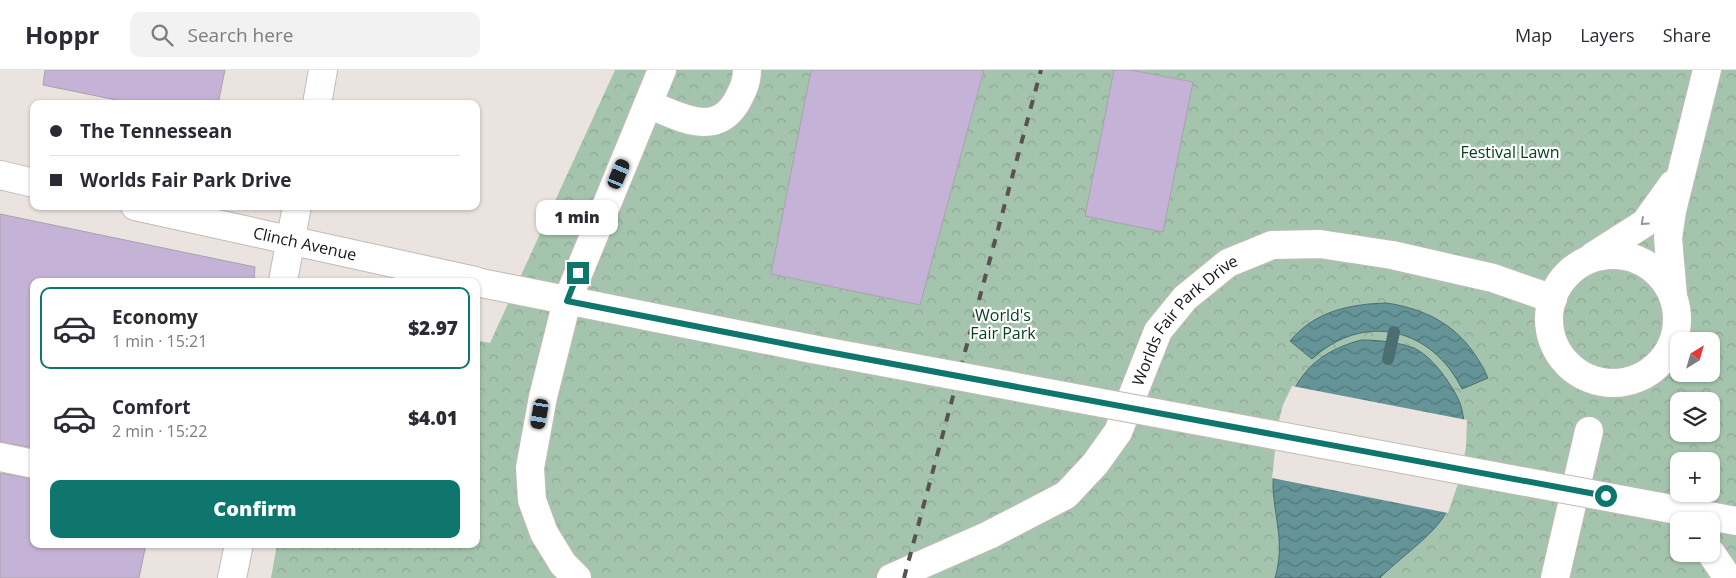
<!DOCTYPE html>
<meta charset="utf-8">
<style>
:root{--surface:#fff;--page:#f2f2f3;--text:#2b2b33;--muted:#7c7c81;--line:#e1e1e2;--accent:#0f766e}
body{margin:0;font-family:"Open Sans",sans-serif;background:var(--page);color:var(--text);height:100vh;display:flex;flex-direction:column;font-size:19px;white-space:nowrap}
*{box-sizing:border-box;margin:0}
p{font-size:16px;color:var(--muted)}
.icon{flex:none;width:28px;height:28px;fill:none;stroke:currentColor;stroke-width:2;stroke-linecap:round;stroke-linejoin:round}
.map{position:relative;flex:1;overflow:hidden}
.side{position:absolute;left:30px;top:208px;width:450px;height:270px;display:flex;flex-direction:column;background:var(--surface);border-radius:10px;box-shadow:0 1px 4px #0004}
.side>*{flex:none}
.guide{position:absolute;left:30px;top:30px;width:450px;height:110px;border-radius:10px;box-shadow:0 1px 4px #0004;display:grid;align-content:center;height:110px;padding:0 20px;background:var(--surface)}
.needle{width:32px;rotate:37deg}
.tools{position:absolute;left:1670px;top:262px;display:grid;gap:10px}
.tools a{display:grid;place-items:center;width:50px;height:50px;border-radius:10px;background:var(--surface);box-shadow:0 1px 4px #0004;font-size:25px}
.end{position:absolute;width:22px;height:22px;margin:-11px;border:6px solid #0f766e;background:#fff;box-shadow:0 0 0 2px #fff}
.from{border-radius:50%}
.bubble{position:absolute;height:35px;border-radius:10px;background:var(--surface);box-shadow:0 1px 4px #0004;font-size:16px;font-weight:800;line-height:35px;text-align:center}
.car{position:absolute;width:15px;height:30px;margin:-15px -8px;border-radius:6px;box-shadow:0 0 4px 1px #0007;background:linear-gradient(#222 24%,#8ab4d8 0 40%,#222 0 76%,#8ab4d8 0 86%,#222 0)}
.guide b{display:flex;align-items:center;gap:18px;height:48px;font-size:19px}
.guide b+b{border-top:1px solid var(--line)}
.guide i{width:12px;height:12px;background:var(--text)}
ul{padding:9px 0 0;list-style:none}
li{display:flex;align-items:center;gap:15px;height:82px;margin:0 10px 8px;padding:0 10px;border:2px solid transparent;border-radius:10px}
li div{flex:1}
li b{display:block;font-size:19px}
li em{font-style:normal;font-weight:800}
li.selected{border-color:var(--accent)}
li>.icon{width:45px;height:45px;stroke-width:1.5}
.button{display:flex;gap:10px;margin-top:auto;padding:10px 20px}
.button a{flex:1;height:58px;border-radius:10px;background:var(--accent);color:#fff;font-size:20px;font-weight:800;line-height:58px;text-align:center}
header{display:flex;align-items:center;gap:30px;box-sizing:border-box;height:70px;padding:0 25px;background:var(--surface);border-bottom:1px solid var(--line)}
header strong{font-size:24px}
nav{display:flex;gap:28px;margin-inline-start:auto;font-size:18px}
.search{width:350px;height:45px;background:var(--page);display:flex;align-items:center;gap:12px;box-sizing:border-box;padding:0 18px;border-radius:10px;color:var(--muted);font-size:19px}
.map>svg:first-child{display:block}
.park{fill:url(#park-crowns);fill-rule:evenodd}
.water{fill:url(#water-waves);stroke:#4d6e70}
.pier{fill:#ebe3df}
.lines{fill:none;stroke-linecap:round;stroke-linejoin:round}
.stream{stroke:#4d6e70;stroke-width:12}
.building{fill:#c4b3d6;stroke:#a7a4ab}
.minor-casing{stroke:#c2bab6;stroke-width:30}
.minor{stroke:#fff;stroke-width:28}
.rail{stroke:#585351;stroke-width:4;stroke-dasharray:9 9;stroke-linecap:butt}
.minor-bridge-casing{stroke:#c2bab6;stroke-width:30;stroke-linecap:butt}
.minor-bridge{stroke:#fff;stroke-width:28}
.oneway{stroke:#979695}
.route{stroke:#0f766e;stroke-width:6}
.labels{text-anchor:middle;stroke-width:4.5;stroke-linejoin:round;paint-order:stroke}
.park-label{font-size:16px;fill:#064120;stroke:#fff}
.street-label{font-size:16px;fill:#181514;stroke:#fff}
</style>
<header>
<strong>Hoppr</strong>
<div class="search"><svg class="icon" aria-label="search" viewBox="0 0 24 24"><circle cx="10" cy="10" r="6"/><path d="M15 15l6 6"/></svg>Search here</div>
<nav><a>Map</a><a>Layers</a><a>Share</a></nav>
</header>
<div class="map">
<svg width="1736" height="508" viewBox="0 0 1736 508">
<defs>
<pattern id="park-crowns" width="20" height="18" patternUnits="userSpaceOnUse" patternTransform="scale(1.25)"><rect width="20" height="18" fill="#a5c4ad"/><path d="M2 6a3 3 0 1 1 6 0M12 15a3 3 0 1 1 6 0" fill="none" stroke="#8da894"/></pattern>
<pattern id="water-waves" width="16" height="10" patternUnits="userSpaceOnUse" patternTransform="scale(1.25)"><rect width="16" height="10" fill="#649498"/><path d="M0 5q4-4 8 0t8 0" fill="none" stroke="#51787b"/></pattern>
</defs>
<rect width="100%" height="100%" fill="#ebe3df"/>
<path class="park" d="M 615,0 L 1736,0 L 1736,508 L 271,508 L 277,474 L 476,474 L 476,270 L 490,273 ZM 1679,271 L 1711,271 L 1711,304 L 1679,304 ZM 1679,331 L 1711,331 L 1711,364 L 1679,364 ZM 1679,391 L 1711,391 L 1711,424 L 1679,424 ZM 1679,451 L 1711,451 L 1711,484 L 1679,484 Z"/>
<g class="water">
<path d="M 1387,233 C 1436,241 1467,262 1488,308 L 1462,319 C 1432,258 1364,241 1312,289 L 1290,271 C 1315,241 1350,234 1387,233 Z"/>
<path d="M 1361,270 C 1378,270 1397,272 1414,278 C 1426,284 1434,293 1442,303 C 1449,313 1455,321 1460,333 C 1471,364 1460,414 1445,444 C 1435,464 1397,490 1380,508 L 1275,508 C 1285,473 1275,452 1273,417 C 1273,400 1276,381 1280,364 C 1290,313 1309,284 1361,270 Z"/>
</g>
<path class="pier" d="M 1292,316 L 1467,350 L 1466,377 L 1461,405 L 1448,443 L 1272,408 L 1278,354 L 1283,335 Z"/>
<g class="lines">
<path class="stream" d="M 1388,289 L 1394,262"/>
</g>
<g class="building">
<path d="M 45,0 L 225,0 L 218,34 L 136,34 L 43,15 Z"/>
<path d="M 811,0 L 984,0 L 920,235 L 771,204 Z"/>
<path d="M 1114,0 L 1131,0 L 1193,12 L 1163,162 L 1085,146 Z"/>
<path d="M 0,144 L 255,197 L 254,211 L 34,211 L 34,378 L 0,372 Z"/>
<path d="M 0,403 L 34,409 L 34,474 L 146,474 L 139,508 L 0,508 Z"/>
</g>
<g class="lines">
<defs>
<g id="minor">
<path d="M 317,34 L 323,0"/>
<path d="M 648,34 C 678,46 714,68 736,33 C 742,22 747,13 747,0"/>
<path d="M 0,105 L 34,113"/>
<path id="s1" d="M 135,136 L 475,211"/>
<circle cx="1613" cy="249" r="64"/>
<path d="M 1593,186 L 1645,153 L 1673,114"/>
<path d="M 283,211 L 297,136"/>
<path d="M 476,212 L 812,279"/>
<path d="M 1673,226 L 1668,168 L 1672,141 L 1707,0"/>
<path d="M 0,387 L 34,394"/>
<path d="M 1711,483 L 1728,508"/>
<path d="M 232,508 L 239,474"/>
<path d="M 577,508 L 563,494 L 544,463 L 532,430 L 530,398 L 543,327 L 567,231 L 662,0"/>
<path id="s2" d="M 891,508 L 989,465 L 1066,425 L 1095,394 L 1118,362 L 1158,261 L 1185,228 L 1228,193 L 1272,175 L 1320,174 L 1392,185 L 1493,208 L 1553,229"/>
<path d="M 1555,508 L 1589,361"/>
</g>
</defs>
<use href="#minor" class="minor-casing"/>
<use href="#minor" class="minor"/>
<path class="rail" d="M 904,508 L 1041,0"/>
<defs>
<path id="minor-bridge" d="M 812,279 L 1736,451"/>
</defs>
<use href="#minor-bridge" class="minor-bridge-casing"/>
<use href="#minor-bridge" class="minor-bridge"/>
</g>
<defs><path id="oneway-chevron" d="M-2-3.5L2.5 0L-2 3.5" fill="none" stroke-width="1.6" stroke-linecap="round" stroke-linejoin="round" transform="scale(1.25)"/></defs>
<use class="oneway" href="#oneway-chevron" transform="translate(1644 152) rotate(138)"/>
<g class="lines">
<path class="route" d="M 578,203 L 567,231 L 812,279 L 1606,426"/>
</g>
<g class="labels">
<g class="park-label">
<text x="1510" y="88">Festival Lawn</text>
<text x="1003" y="251">World's<tspan x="1003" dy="18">Fair Park</tspan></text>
</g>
<g class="street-label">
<text dy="6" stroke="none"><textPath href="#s1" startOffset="174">Clinch Avenue</textPath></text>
<text dy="6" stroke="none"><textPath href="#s2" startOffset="409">Worlds Fair Park Drive</textPath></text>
</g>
</g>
</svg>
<div class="tools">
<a><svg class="needle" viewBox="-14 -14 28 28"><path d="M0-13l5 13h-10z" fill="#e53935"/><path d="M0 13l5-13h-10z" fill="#7c7c81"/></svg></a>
<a><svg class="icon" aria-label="layers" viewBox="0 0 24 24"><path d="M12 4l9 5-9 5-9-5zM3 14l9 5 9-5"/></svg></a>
<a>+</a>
<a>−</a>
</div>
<i class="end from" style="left:1606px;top:426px"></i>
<i class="end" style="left:578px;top:203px"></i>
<div class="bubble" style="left:536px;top:130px;width:82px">1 min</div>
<i class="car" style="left:619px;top:104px;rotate:23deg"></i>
<i class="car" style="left:540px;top:344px;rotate:190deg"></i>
<div class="guide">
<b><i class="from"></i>The Tennessean</b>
<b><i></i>Worlds Fair Park Drive</b>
</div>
<section class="side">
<ul>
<li class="selected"><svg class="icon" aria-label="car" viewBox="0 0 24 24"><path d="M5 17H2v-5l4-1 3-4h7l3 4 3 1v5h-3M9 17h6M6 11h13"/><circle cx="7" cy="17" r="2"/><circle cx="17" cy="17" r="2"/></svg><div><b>Economy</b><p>1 min · 15:21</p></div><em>$2.97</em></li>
<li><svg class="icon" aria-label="car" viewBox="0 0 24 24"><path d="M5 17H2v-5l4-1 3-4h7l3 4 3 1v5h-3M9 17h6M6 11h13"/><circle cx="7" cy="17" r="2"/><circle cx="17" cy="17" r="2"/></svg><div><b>Comfort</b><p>2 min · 15:22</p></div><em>$4.01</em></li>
</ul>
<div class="button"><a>Confirm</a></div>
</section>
</div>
